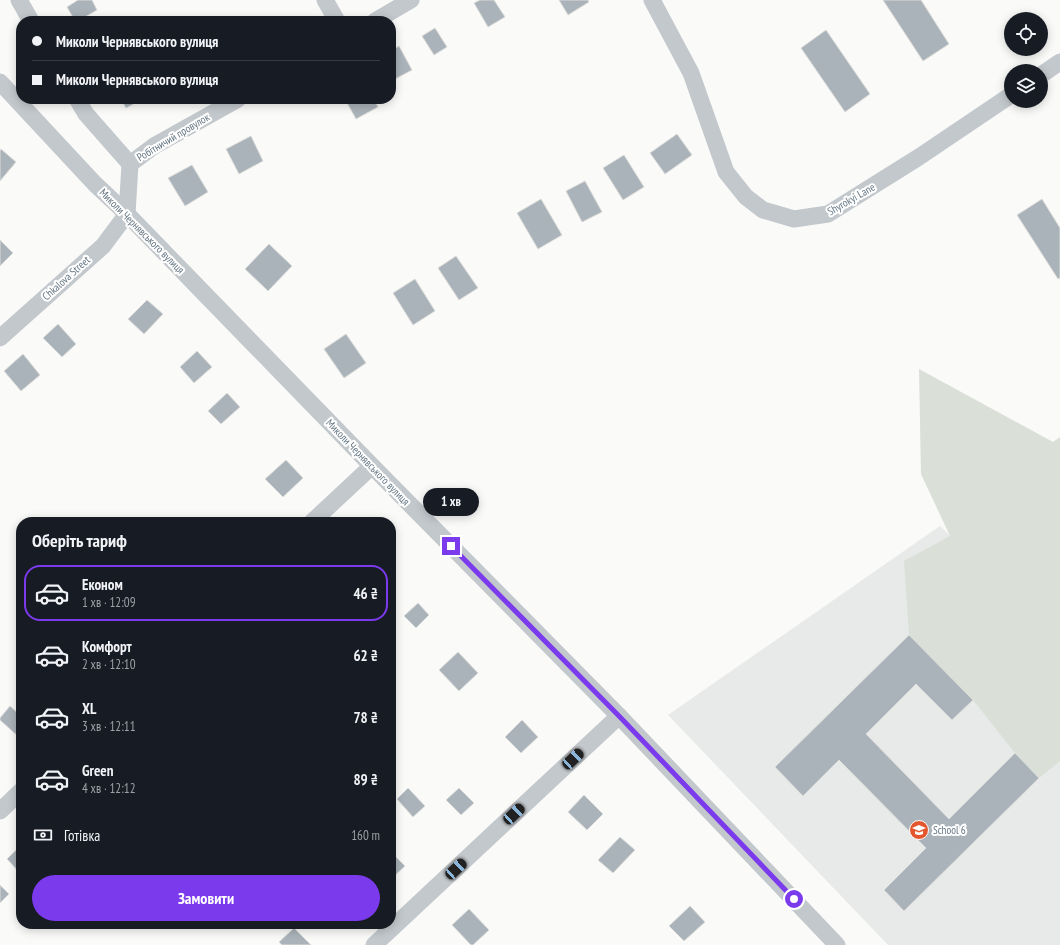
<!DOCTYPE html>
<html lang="uk">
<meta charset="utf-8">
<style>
:root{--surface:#171b24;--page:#242831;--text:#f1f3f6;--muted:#9ea1a6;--line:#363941;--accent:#7c3aed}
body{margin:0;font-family:"PT Sans Narrow",sans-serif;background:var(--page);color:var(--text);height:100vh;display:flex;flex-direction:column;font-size:15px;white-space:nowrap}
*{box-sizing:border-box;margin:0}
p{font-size:13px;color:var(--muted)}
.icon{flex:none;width:22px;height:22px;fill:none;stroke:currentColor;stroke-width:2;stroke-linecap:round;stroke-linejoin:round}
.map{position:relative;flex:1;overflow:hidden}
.side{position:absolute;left:16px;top:517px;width:380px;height:412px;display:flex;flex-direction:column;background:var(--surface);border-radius:16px;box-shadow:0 2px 10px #0003}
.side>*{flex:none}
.banner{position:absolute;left:16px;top:16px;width:380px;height:88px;border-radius:16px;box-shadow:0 2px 10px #0003;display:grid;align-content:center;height:88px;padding:0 16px;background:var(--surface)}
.controls{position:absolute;left:1004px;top:12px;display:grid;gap:8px}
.controls a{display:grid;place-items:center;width:44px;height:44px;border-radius:50%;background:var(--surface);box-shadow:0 2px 10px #0003;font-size:20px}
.end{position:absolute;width:18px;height:18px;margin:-9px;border:5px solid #7c3aed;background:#fff;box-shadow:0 0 0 2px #fff}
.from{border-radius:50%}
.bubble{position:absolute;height:28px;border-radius:14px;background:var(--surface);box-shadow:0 2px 10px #0003;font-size:13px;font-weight:800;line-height:28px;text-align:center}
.car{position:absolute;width:12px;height:24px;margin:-12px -6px;border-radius:5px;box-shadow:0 0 3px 1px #0007;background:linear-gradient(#222 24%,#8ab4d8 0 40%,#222 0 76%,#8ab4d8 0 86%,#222 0)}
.banner b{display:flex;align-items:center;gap:14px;height:38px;font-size:15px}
.banner b+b{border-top:1px solid var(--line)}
.banner i{width:10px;height:10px;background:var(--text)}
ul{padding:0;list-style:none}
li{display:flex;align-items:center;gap:12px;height:56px;margin:0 8px 6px;padding:0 8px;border:2px solid transparent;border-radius:16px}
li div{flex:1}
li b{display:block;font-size:15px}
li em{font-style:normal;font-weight:800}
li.active{border-color:var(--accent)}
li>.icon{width:36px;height:36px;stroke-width:1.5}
h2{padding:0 16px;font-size:18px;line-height:48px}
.pay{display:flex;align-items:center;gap:10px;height:44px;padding:0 16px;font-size:15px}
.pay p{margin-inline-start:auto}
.action{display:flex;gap:8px;margin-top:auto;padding:8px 16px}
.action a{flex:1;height:46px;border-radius:24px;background:var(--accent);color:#fff;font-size:16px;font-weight:800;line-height:46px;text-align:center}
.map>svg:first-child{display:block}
.built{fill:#e8e9e9}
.green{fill:#dadfd7}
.building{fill:#aab3b9;stroke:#dcdcda}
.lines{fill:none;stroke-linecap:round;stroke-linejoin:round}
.minor{stroke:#c3c8cc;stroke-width:17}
.route{stroke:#7c3aed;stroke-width:5}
.labels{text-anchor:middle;stroke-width:4;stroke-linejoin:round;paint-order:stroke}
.street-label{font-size:11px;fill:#657683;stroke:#fff}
.poi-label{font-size:11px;fill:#657683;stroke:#fff;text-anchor:start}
</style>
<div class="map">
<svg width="1060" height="945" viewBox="0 0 1060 945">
<rect width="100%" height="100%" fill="#fafaf8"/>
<path class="built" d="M 940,526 L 1060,638 L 1060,945 L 888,945 L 668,715 Z"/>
<path class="green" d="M 919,369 L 1053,442 L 1060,437 L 1060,761 L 1039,778 L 1015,753 L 973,700 L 909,635 L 904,561 L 950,536 L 921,474 Z"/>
<g class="building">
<path d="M 78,0 L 92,0 L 97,10 L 78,21 L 75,21 L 67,7 Z"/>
<path d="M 480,0 L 494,0 L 505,17 L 488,27 L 474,3 Z"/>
<path d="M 559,0 L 588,0 L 589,2 L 568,15 Z"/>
<path d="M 883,0 L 921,0 L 949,44 L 923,61 Z"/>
<path d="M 435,28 L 447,47 L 434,55 L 422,36 Z"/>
<path d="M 826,30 L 870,94 L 845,112 L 801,48 Z"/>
<path d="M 399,46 L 412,70 L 393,80 L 391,78 L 391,51 Z"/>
<path d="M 121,99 L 143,99 L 126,108 Z"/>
<path d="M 345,99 L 374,99 L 378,107 L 356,119 Z"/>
<path d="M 677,134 L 692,155 L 665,174 L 650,153 Z"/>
<path d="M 251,136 L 263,161 L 239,174 L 226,149 Z"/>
<path d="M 1,149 L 16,162 L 0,181 L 0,151 Z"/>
<path d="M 624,155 L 644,187 L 623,200 L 603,168 Z"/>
<path d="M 192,165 L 208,192 L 185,206 L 168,178 Z"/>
<path d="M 585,181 L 602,212 L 582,222 L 566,191 Z"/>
<path d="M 541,199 L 562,235 L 538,249 L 517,213 Z"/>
<path d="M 1042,199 L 1060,228 L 1060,278 L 1058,279 L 1017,215 Z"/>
<path d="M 0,240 L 13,253 L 0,266 Z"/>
<path d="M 269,244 L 292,266 L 268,291 L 245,269 Z"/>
<path d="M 456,256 L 478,288 L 459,300 L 438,268 Z"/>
<path d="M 415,279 L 435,311 L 413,325 L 393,293 Z"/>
<path d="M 147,300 L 163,314 L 144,334 L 128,319 Z"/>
<path d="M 58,324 L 76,344 L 62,357 L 43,338 Z"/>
<path d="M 346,334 L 366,363 L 344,378 L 324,349 Z"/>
<path d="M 197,351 L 212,367 L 194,383 L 180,367 Z"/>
<path d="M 23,354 L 40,375 L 21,391 L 4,371 Z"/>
<path d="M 227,393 L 240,407 L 221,424 L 208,411 Z"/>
<path d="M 286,460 L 303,478 L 283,497 L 265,479 Z"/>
<path d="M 418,603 L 429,615 L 416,628 L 404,616 Z"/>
<path d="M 909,635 L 973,700 L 952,720 L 916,684 L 866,734 L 949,819 L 1015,753 L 1039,778 L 904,911 L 884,890 L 926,848 L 839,760 L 803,796 L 775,767 Z"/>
<path d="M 458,652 L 478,673 L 459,691 L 439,670 Z"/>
<path d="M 10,706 L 21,716 L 21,739 L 0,720 L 0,718 Z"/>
<path d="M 522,720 L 538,737 L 521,753 L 505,737 Z"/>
<path d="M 408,788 L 425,806 L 413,817 L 397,799 Z"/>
<path d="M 459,788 L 474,803 L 461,815 L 446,800 Z"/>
<path d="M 584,795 L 603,814 L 587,830 L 568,812 Z"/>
<path d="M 620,837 L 635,850 L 613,873 L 598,860 Z"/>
<path d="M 21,845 L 21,874 L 7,859 Z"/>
<path d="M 391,852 L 405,866 L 391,879 Z"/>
<path d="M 0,885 L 9,894 L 0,903 Z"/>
<path d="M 690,906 L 705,922 L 684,941 L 669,926 Z"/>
<path d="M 469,909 L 489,930 L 473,945 L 471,945 L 452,925 Z"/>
<path d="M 294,928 L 311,945 L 282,945 L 279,942 Z"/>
</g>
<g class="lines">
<g class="minor">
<path d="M 19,0 L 31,21"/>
<path d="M 325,0 L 337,21"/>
<path d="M 652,0 L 691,73 L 726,172 L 746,197 L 763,210 L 794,219 L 828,214 L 919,157 L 1011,95"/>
<path d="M 375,21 L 411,0"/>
<path d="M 1041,75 L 1060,62"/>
<path d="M 0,82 L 95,184 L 127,214 L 372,466 L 619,716 L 837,945"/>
<path d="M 77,99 L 86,114 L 130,164"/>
<path d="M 130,164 L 154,146 L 238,99"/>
<path d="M 0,338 L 103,246 L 127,214 L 130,164"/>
<path d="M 312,522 L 372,466"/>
<path d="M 0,811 L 21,791"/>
<path d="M 374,945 L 619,716"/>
</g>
</g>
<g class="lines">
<path class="route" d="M 451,546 L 619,716 L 794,899"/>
</g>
<defs>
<symbol id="school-disc" viewBox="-11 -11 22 22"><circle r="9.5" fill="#e4572e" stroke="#fff"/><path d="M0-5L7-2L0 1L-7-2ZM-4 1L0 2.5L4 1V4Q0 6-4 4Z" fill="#fff"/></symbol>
</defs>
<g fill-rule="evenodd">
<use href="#school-disc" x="908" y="819" width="22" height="22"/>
</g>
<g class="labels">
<g class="street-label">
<text transform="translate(173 137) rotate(-31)" y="4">Робітничий провулок</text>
<text transform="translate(851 199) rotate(-30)" y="4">Shyrokyi Lane</text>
<text transform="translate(142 231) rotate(45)" y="4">Миколи Чернявського вулиця</text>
<text transform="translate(66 278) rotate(-42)" y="4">Chkalova Street</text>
<text transform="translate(368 462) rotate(46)" y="4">Миколи Чернявського вулиця</text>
</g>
<g class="poi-label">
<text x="933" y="834">School 6</text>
</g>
</g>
</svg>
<div class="controls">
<a><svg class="icon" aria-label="locate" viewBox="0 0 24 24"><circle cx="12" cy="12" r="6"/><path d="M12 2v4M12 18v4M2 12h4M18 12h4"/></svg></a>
<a><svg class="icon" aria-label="layers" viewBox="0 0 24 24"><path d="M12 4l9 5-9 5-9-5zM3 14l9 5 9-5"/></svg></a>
</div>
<i class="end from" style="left:794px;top:899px"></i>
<i class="end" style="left:451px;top:546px"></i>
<div class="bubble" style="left:423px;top:488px;width:56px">1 хв</div>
<i class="car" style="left:573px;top:759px;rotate:47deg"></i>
<i class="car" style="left:514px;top:814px;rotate:47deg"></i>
<i class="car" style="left:456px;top:869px;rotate:47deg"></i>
<div class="banner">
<b><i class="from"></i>Миколи Чернявського вулиця</b>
<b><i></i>Миколи Чернявського вулиця</b>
</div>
<section class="side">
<h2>Оберіть тариф</h2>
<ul>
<li class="active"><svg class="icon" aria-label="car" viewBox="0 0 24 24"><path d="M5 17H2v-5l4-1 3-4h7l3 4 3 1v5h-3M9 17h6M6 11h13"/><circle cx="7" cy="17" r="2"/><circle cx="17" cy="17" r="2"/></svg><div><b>Економ</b><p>1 хв · 12:09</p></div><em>46 ₴</em></li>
<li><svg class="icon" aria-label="car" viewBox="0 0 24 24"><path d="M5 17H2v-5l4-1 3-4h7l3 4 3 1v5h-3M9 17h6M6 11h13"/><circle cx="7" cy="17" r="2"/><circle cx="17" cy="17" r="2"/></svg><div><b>Комфорт</b><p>2 хв · 12:10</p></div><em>62 ₴</em></li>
<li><svg class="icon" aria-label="car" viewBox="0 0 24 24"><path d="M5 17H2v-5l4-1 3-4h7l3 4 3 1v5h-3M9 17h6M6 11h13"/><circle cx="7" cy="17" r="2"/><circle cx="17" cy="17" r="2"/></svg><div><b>XL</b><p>3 хв · 12:11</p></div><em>78 ₴</em></li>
<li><svg class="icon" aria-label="car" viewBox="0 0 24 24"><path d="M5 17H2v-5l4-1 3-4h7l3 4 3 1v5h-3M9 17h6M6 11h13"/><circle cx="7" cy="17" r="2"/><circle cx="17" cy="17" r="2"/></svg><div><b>Green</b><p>4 хв · 12:12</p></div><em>89 ₴</em></li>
</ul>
<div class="pay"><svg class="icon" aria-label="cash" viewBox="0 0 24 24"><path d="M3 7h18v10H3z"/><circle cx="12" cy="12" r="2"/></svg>Готівка<p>160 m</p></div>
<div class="action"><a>Замовити</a></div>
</section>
</div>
